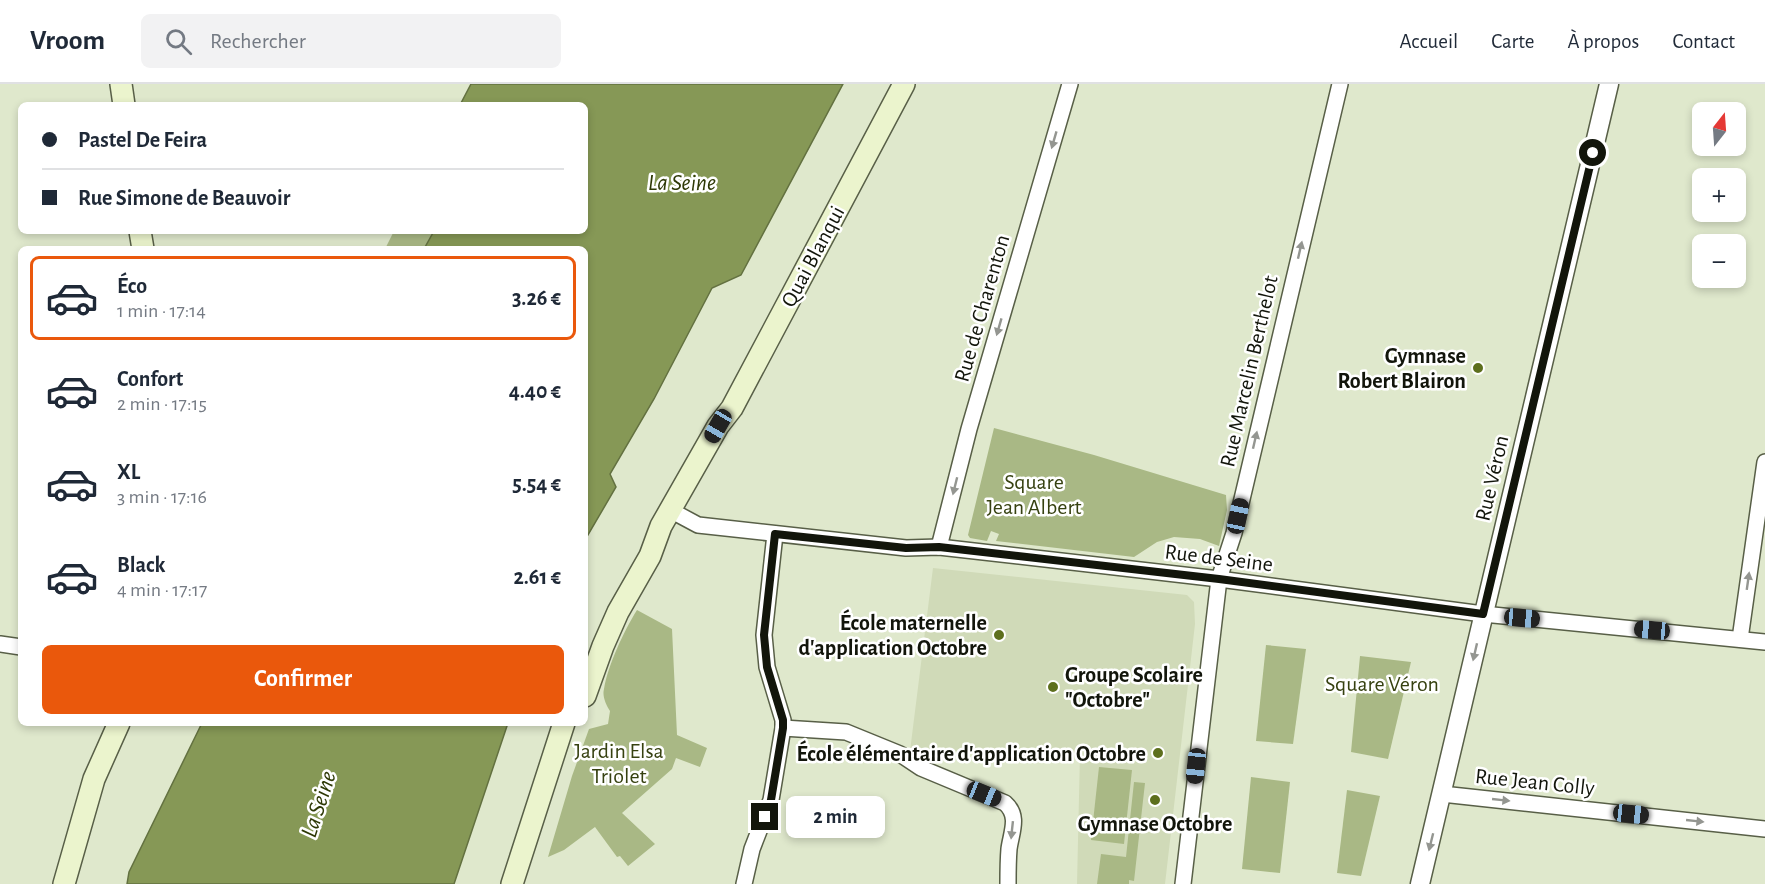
<!DOCTYPE html>
<html lang="fr">
<meta charset="utf-8">
<style>
:root{--surface:#fff;--page:#f2f2f3;--text:#1f2937;--muted:#747a83;--line:#e0e1e3;--accent:#ea580c}
body{margin:0;font-family:"Alegreya Sans",sans-serif;background:var(--page);color:var(--text);height:100vh;display:flex;flex-direction:column;font-size:22px;white-space:nowrap}
*{box-sizing:border-box;margin:0}
p{font-size:20px;color:var(--muted)}
.icon{flex:none;width:33px;height:33px;fill:none;stroke:currentColor;stroke-width:2;stroke-linecap:round;stroke-linejoin:round}
.map{position:relative;flex:1;overflow:hidden}
.details{position:absolute;left:18px;top:162px;width:570px;height:480px;display:flex;flex-direction:column;background:var(--surface);border-radius:9px;box-shadow:0 3px 9px #0003}
.details>*{flex:none}
.top-card{position:absolute;left:18px;top:18px;width:570px;height:132px;border-radius:9px;box-shadow:0 3px 9px #0003;display:grid;align-content:center;height:132px;padding:0 24px;background:var(--surface)}
.needle{width:39px;rotate:17deg}
.buttons{position:absolute;left:1692px;top:18px;display:grid;gap:12px}
.buttons a{display:grid;place-items:center;width:54px;height:54px;border-radius:9px;background:var(--surface);box-shadow:0 3px 9px #0003;font-size:30px}
.end{position:absolute;width:27px;height:27px;margin:-14px;border:8px solid #12150b;background:#fff;box-shadow:0 0 0 3px #fff}
.from{border-radius:50%}
.bubble{position:absolute;height:42px;border-radius:9px;background:var(--surface);box-shadow:0 3px 9px #0003;font-size:20px;font-weight:600;line-height:42px;text-align:center}
.car{position:absolute;width:18px;height:36px;margin:-18px -9px;border-radius:8px;box-shadow:0 0 4px 2px #0007;background:linear-gradient(#222 24%,#8ab4d8 0 40%,#222 0 76%,#8ab4d8 0 86%,#222 0)}
.top-card b{display:flex;align-items:center;gap:21px;height:57px;font-size:22px}
.top-card b+b{border-top:2px solid var(--line)}
.top-card i{width:15px;height:15px;background:var(--text)}
ul{padding:10px 0 0;list-style:none}
li{display:flex;align-items:center;gap:18px;height:84px;margin:0 12px 9px;padding:0 12px;border:3px solid transparent;border-radius:9px}
li div{flex:1}
li b{display:block;font-size:22px}
li em{font-style:normal;font-weight:600}
li.current{border-color:var(--accent)}
li>.icon{width:54px;height:54px;stroke-width:1.5}
.button{display:flex;gap:12px;margin-top:auto;padding:12px 24px}
.button a{flex:1;height:69px;border-radius:9px;background:var(--accent);color:#fff;font-size:24px;font-weight:600;line-height:69px;text-align:center}
header{display:flex;align-items:center;gap:36px;box-sizing:border-box;height:84px;padding:0 30px;background:var(--surface);border-bottom:2px solid var(--line)}
header strong{font-size:28px}
nav{display:flex;gap:33px;margin-inline-start:auto;font-size:21px}
.search{width:420px;height:54px;background:var(--page);display:flex;align-items:center;gap:15px;box-sizing:border-box;padding:0 21px;border-radius:9px;color:var(--muted);font-size:22px}
.map>svg:first-child{display:block}
.built{fill:#d0dab8}
.green{fill:#a9b885}
.water{fill:#869856;stroke:#637140;stroke-width:1.5}
.lines{fill:none;stroke-linecap:round;stroke-linejoin:round}
.minor-casing{stroke:#585f47;stroke-width:18}
.tertiary-casing{stroke:#585f47;stroke-width:21}
.secondary-casing{stroke:#585f47;stroke-width:24}
.minor{stroke:#fff;stroke-width:15}
.tertiary{stroke:#fff;stroke-width:18}
.secondary{stroke:#ebf4cd;stroke-width:21}
.oneway{fill:#949691}
.route{stroke:#12150b;stroke-width:8}
.poi-dot{fill:#5d6f1d;stroke:#fff;stroke-width:2}
.labels{text-anchor:middle;stroke-width:5;stroke-linejoin:round;paint-order:stroke}
.street-label{font-size:22px;fill:#12150b;stroke:#fff}
.poi-label{font-size:22px;font-weight:bold;fill:#12150b;stroke:#fff;text-anchor:end}
.park-label{font-size:22px;fill:#364110;stroke:#fff}
.water-label{font-size:24px;font-style:italic;fill:#2e3906;stroke:#fff}
</style>
<header>
<strong>Vroom</strong>
<div class="search"><svg class="icon" aria-label="search" viewBox="0 0 24 24"><circle cx="10" cy="10" r="6"/><path d="M15 15l6 6"/></svg>Rechercher</div>
<nav><a>Accueil</a><a>Carte</a><a>À propos</a><a>Contact</a></nav>
</header>
<div class="map">
<svg width="1765" height="800" viewBox="0 0 1765 800">
<rect width="100%" height="100%" fill="#dfe8cc"/>
<path class="built" d="M 933,484 L 1187,511 L 1194,518 L 1195,540 L 1165,800 L 1077,800 L 1080,670 L 910,667 Z"/>
<g class="green">
<path d="M 394,147 L 434,147 L 424,165 L 385,165 Z"/>
<path d="M 994,344 L 1094,371 L 1226,411 L 1227,426 L 1219,462 L 1200,455 L 1174,453 L 1157,458 L 1134,473 L 996,457 L 999,450 L 991,447 L 987,457 L 970,454 L 968,451 Z"/>
<path d="M 637,526 L 672,545 L 677,651 L 707,664 L 700,683 L 676,674 L 672,685 L 622,729 L 655,760 L 628,782 L 620,772 L 617,773 L 595,743 L 564,766 L 548,773 L 572,692 L 589,645 L 608,640 L 610,627 C 606,621 602,612 604,605 C 608,581 624,547 637,526 Z"/>
<path d="M 1266,561 L 1306,565 L 1293,660 L 1256,657 Z"/>
<path d="M 1360,572 L 1411,578 L 1388,675 L 1351,668 Z"/>
<path d="M 1099,683 L 1132,686 L 1124,760 L 1091,756 Z"/>
<path d="M 1251,693 L 1290,698 L 1280,789 L 1242,785 Z"/>
<path d="M 1134,698 L 1145,699 L 1134,797 L 1129,796 L 1129,800 L 1097,800 L 1101,770 L 1126,773 Z"/>
<path d="M 1347,706 L 1380,712 L 1361,792 L 1337,789 Z"/>
</g>
<g class="water">
<path d="M 471,0 L 843,0 L 741,191 L 712,204 L 654,315 L 610,390 L 616,403 L 585,456 L 585,165 L 424,165 L 434,147 L 585,147 L 585,21 L 460,21 Z"/>
<path d="M 202,639 L 508,639 L 454,800 L 127,800 L 129,788 Z"/>
</g>
<g class="lines">
<defs>
<g id="minor">
<path d="M 670,426 L 698,441 L 906,464 L 939,463 L 1219,495 L 1483,530 L 1765,558"/>
<path d="M 939,463 L 969,345 L 1070,0"/>
<path d="M 1740,555 L 1765,378"/>
<path d="M 0,560 L 21,563"/>
<path d="M 783,644 L 846,648 L 900,670 L 921,684 L 1005,719 C 1020,732 1011,749 1009,765 C 1008,777 1008,789 1008,800"/>
<path d="M 1442,710 L 1765,745"/>
<path d="M 744,800 L 752,765 L 771,716 L 783,644 L 783,636 L 767,583 L 764,551 L 775,450"/>
<path d="M 1183,800 L 1219,495 L 1234,449 L 1340,0"/>
</g>
<path id="tertiary" d="M 1420,800 L 1609,0"/>
<g id="secondary">
<path d="M 121,0 L 124,21"/>
<path d="M 140,147 L 143,165"/>
<path d="M 585,612 L 603,562 L 618,528 L 650,472 L 661,442 L 718,342 L 732,324 L 904,0"/>
<path d="M 64,800 L 94,695 L 119,639"/>
<path d="M 512,800 L 564,639"/>
</g>
</defs>
<use href="#minor" class="minor-casing"/>
<use href="#tertiary" class="tertiary-casing"/>
<use href="#secondary" class="secondary-casing"/>
<use href="#minor" class="minor"/>
<use href="#tertiary" class="tertiary"/>
<use href="#secondary" class="secondary"/>
</g>
<defs><path id="oneway-solid" d="M-6-.8H1V-3.2L6.5 0L1 3.2V.8H-6Z" transform="scale(1.5)"/></defs>
<g class="oneway">
<use href="#oneway-solid" transform="translate(1054 56) rotate(106)"/>
<use href="#oneway-solid" transform="translate(1300 166) rotate(-77)"/>
<use href="#oneway-solid" transform="translate(999 243) rotate(106)"/>
<use href="#oneway-solid" transform="translate(1255 356) rotate(-77)"/>
<use href="#oneway-solid" transform="translate(955 402) rotate(104)"/>
<use href="#oneway-solid" transform="translate(1748 497) rotate(-82)"/>
<use href="#oneway-solid" transform="translate(1475 568) rotate(103)"/>
<use href="#oneway-solid" transform="translate(1501 716) rotate(6)"/>
<use href="#oneway-solid" transform="translate(1695 737) rotate(6)"/>
<use href="#oneway-solid" transform="translate(1012 746) rotate(96)"/>
<use href="#oneway-solid" transform="translate(1431 758) rotate(104)"/>
</g>
<g class="lines">
<path class="route" d="M 765,733 L 771,716 L 783,644 L 783,636 L 767,583 L 764,551 L 775,450 L 906,464 L 939,463 L 1219,495 L 1483,530 L 1593,69"/>
</g>
<g class="poi-dot">
<circle cx="1478" cy="284" r="6"/>
<circle cx="999" cy="551" r="6"/>
<circle cx="1053" cy="603" r="6"/>
<circle cx="1158" cy="669" r="6"/>
<circle cx="1155" cy="716" r="6"/>
</g>
<g class="labels">
<g class="street-label">
<text transform="translate(812 172) rotate(-62)" y="8">Quai Blanqui</text>
<text transform="translate(981 224) rotate(-74)" y="8">Rue de Charenton</text>
<text transform="translate(1248 287) rotate(-77)" y="8">Rue Marcelin Berthelot</text>
<text transform="translate(1491 394) rotate(-77)" y="8">Rue Véron</text>
<text transform="translate(1219 473) rotate(7)" y="8">Rue de Seine</text>
<text transform="translate(1535 697) rotate(6)" y="8">Rue Jean Colly</text>
</g>
<g class="poi-label">
<text x="1466" y="279">Gymnase<tspan x="1466" dy="25">Robert Blairon</tspan></text>
<text x="987" y="546">École maternelle<tspan x="987" dy="25">d'application Octobre</tspan></text>
<text x="1065" y="598" text-anchor="start">Groupe Scolaire<tspan x="1065" dy="25">"Octobre"</tspan></text>
<text x="1146" y="677">École élémentaire d'application Octobre</text>
<text x="1155" y="747" text-anchor="middle">Gymnase Octobre</text>
</g>
<g class="park-label">
<text x="1034" y="405">Square<tspan x="1034" dy="25">Jean Albert</tspan></text>
<text x="1382" y="607">Square Véron</text>
<text x="619" y="674">Jardin Elsa<tspan x="619" dy="25">Triolet</tspan></text>
</g>
<g class="water-label">
<text x="682" y="106">La Seine</text>
<text transform="translate(318 720) rotate(-72)" y="8">La Seine</text>
</g>
</g>
</svg>
<div class="buttons">
<a><svg class="needle" viewBox="-14 -14 28 28"><path d="M0-13l5 13h-10z" fill="#e53935"/><path d="M0 13l5-13h-10z" fill="#747a83"/></svg></a>
<a>+</a>
<a>−</a>
</div>
<i class="end from" style="left:1593px;top:69px"></i>
<i class="end" style="left:765px;top:733px"></i>
<div class="bubble" style="left:786px;top:712px;width:99px">2 min</div>
<i class="car" style="left:718px;top:342px;rotate:210deg"></i>
<i class="car" style="left:1238px;top:432px;rotate:12deg"></i>
<i class="car" style="left:1522px;top:534px;rotate:95deg"></i>
<i class="car" style="left:1652px;top:546px;rotate:275deg"></i>
<i class="car" style="left:1196px;top:682px;rotate:186deg"></i>
<i class="car" style="left:984px;top:710px;rotate:112deg"></i>
<i class="car" style="left:1631px;top:730px;rotate:96deg"></i>
<div class="top-card">
<b><i class="from"></i>Pastel De Feira</b>
<b><i></i>Rue Simone de Beauvoir</b>
</div>
<section class="details">
<ul>
<li class="current"><svg class="icon" aria-label="car" viewBox="0 0 24 24"><path d="M5 17H2v-5l4-1 3-4h7l3 4 3 1v5h-3M9 17h6M6 11h13"/><circle cx="7" cy="17" r="2"/><circle cx="17" cy="17" r="2"/></svg><div><b>Éco</b><p>1 min · 17:14</p></div><em>3.26 €</em></li>
<li><svg class="icon" aria-label="car" viewBox="0 0 24 24"><path d="M5 17H2v-5l4-1 3-4h7l3 4 3 1v5h-3M9 17h6M6 11h13"/><circle cx="7" cy="17" r="2"/><circle cx="17" cy="17" r="2"/></svg><div><b>Confort</b><p>2 min · 17:15</p></div><em>4.40 €</em></li>
<li><svg class="icon" aria-label="car" viewBox="0 0 24 24"><path d="M5 17H2v-5l4-1 3-4h7l3 4 3 1v5h-3M9 17h6M6 11h13"/><circle cx="7" cy="17" r="2"/><circle cx="17" cy="17" r="2"/></svg><div><b>XL</b><p>3 min · 17:16</p></div><em>5.54 €</em></li>
<li><svg class="icon" aria-label="car" viewBox="0 0 24 24"><path d="M5 17H2v-5l4-1 3-4h7l3 4 3 1v5h-3M9 17h6M6 11h13"/><circle cx="7" cy="17" r="2"/><circle cx="17" cy="17" r="2"/></svg><div><b>Black</b><p>4 min · 17:17</p></div><em>2.61 €</em></li>
</ul>
<div class="button"><a>Confirmer</a></div>
</section>
</div>
